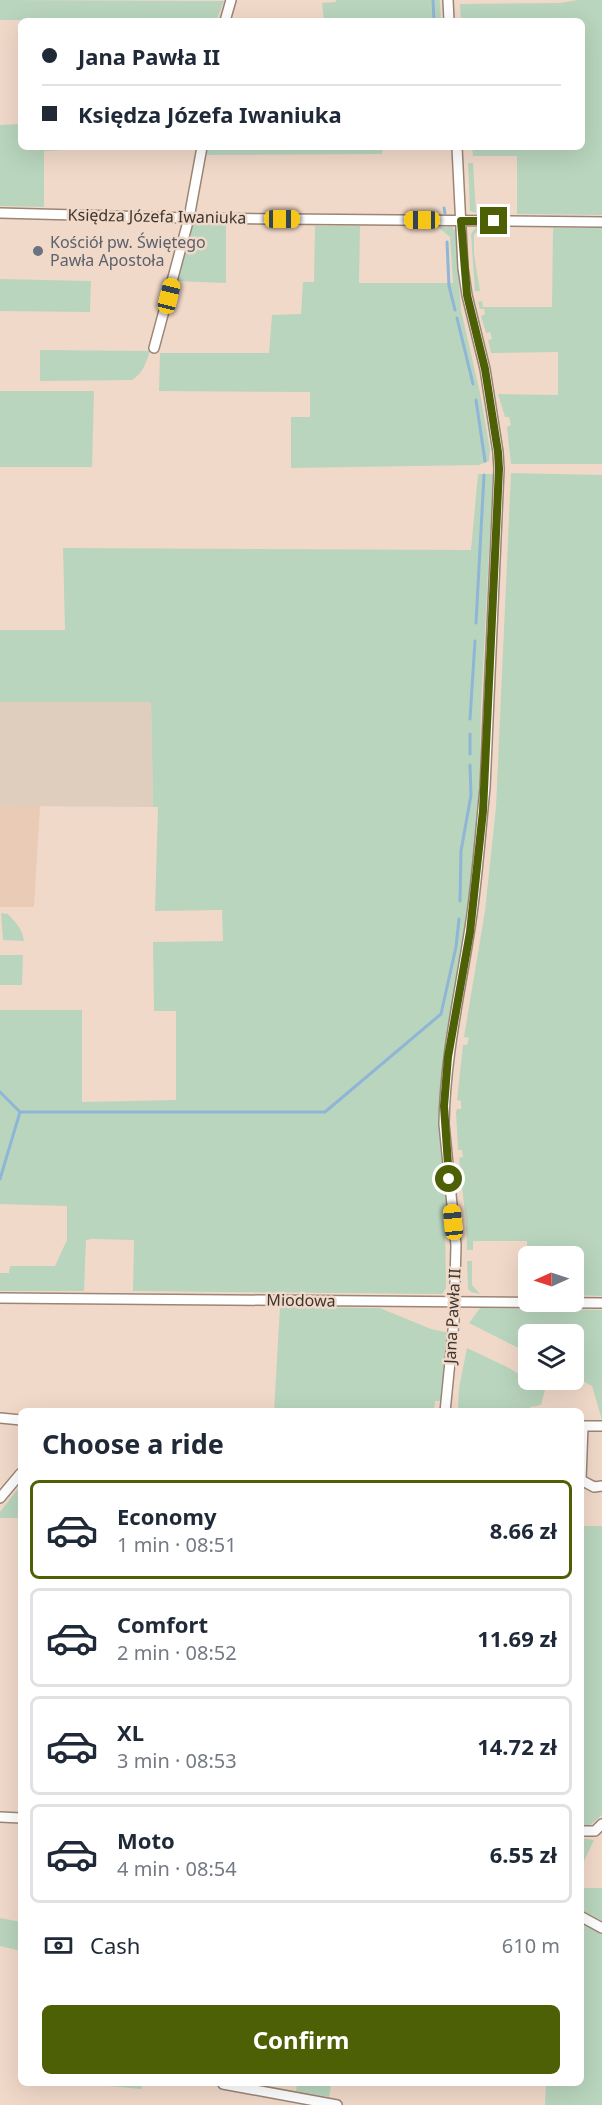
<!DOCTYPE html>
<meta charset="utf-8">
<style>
:root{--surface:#fff;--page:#f2f2f3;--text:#1f2937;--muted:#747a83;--line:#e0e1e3;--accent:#4e6005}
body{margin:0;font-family:"Noto Sans",sans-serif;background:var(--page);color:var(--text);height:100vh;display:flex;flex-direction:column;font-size:22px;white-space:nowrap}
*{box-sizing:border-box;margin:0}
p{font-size:20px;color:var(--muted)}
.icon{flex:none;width:33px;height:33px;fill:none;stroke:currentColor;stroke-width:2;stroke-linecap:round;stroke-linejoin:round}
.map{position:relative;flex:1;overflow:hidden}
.details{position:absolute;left:18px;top:1408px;width:566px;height:678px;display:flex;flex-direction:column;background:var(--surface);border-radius:9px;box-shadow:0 6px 24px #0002}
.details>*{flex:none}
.banner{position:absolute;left:18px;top:18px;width:567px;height:132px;border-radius:9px;box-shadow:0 6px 24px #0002;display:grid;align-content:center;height:132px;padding:0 24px;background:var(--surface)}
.needle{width:39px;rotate:267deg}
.fabs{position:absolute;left:518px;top:1246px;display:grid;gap:12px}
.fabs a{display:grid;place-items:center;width:66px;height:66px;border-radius:9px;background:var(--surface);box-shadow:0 6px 24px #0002;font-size:30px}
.end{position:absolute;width:27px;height:27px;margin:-14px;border:8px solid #4e6005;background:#fff;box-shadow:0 0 0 3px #fff}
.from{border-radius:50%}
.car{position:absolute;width:18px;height:36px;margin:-18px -9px;border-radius:8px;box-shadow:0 0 4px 2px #0007;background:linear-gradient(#f5c518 24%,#345 0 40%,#f5c518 0 76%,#345 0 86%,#f5c518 0)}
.banner b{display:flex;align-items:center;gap:21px;height:57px;font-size:22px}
.banner b+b{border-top:2px solid var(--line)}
.banner i{width:15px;height:15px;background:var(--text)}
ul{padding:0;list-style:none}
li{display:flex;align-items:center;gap:18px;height:99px;margin:0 12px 9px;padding:0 12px;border:3px solid var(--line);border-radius:9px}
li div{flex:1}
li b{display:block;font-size:22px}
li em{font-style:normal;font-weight:700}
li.selected{border-color:var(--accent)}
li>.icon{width:54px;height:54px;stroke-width:1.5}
h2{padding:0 24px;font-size:27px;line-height:72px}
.pay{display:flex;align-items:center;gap:15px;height:66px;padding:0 24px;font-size:22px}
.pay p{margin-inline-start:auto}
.action{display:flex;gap:12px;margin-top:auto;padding:12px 24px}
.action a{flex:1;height:69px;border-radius:9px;background:var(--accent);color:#fff;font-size:24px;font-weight:700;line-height:69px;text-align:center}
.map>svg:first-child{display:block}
.built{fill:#eacbb6}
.industrial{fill:#dfcebd}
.green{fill:#b9d5bd}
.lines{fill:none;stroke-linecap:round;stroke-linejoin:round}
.stream{stroke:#8fb5d7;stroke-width:3}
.minor-casing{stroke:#9b8576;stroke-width:12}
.minor{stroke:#fff;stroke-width:9}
.route{stroke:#4e6005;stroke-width:8}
.worship-dot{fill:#6b7280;stroke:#f1d9c9;stroke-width:2}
.labels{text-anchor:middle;stroke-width:5;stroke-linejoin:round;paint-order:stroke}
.street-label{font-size:16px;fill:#3e352e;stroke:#f1d9c9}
.worship-label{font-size:16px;fill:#5b616d;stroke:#f1d9c9;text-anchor:start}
</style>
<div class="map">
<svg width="602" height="2105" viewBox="0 0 602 2105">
<rect width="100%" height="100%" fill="#f1d9c9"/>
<path class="built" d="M 0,806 L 40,806 L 34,907 L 0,907 Z"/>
<path class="industrial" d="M 0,702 L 151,702 L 153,807 L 0,806 Z"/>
<g class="green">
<path d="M 0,0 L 224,1 L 216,21 L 0,20 Z"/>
<path d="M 336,0 L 440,0 L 441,21 L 324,21 L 322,3 L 336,2 Z"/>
<path d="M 578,0 L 602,0 L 602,215 L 517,214 L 517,156 L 473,156 L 472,147 L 582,147 L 582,21 L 461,21 L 460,4 L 560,3 Z"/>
<path d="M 21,124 L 21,147 L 63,147 L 63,150 L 44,151 L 44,207 L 0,206 L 0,125 Z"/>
<path d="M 383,147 L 382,154 L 206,155 L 208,148 Z"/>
<path d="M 468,163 L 473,163 L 476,213 L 470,211 Z"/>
<path d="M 194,224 L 226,225 L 226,283 L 176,281 L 189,229 Z"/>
<path d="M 315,226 L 360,226 L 359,283 L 453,283 L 450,237 L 438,227 L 452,227 L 455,230 L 461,310 L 480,393 L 490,450 L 489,461 L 479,465 L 291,468 L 291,417 L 310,417 L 310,392 L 159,391 L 160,353 L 269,353 L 272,315 L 301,314 L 303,282 L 314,282 Z"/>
<path d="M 476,227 L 482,227 L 474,235 L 474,254 L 480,291 L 475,291 L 471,234 Z"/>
<path d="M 553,228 L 602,228 L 602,464 L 511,464 L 507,427 L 511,425 L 509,417 L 505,417 L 498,394 L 558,395 L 558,352 L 491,353 L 488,340 L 492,339 L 490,332 L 486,333 L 481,316 L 485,314 L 484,309 L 480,309 L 478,302 L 482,301 L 483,307 L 552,307 Z"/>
<path d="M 0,279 L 91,281 L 90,312 L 0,311 Z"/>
<path d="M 40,350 L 150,351 C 146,363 143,373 132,380 L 40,381 Z"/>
<path d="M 0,391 L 94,391 L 92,467 L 0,467 Z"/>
<path d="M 511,473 L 602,475 L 602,1296 L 573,1295 L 573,1257 L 528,1257 L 527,1295 L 527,1241 L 473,1241 L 473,1250 L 467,1250 L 466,1223 L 459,1158 L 463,1157 L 462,1150 L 458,1150 L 456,1112 L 457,1109 L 461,1109 L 461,1101 L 457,1100 L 463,1045 L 467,1045 L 469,1038 L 464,1037 L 485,911 L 496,807 Z"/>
<path d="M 478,474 L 493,474 L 481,706 L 479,807 L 461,955 L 444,1056 L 439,1112 L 448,1214 L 445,1217 L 446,1288 L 442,1294 L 133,1291 L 134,1240 L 92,1239 L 86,1240 L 84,1291 L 0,1291 L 0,1273 L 9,1273 L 10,1266 L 55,1266 L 67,1240 L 67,1206 L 0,1204 L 0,1010 L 82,1010 L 82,1102 L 176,1100 L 176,1011 L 154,1011 L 153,942 L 223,941 L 222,910 L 155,911 L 158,807 L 153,807 L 151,702 L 0,702 L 0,630 L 65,630 L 63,548 L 471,550 Z"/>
<path d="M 1,913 L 8,914 C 16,923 22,928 24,941 L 3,940 Z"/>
<path d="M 0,955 L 23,955 L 22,985 L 0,985 Z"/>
<path d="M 467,1261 L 472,1261 L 472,1285 L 480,1294 L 471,1292 L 468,1289 Z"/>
<path d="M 280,1307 L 380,1308 L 431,1329 L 449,1333 L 441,1401 L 435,1401 L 434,1411 L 274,1412 Z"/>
<path d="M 480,1308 L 602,1310 L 602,1420 L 592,1386 L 573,1376 L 573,1335 L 528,1335 L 528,1353 L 469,1323 Z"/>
<path d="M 467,1348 L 507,1367 L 545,1390 L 541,1405 L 531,1407 L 525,1411 L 459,1411 L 458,1409 L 459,1388 Z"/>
<path d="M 21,1485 L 21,1518 L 0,1518 L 0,1512 Z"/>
<path d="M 580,1526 L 602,1526 L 602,1815 L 590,1825 L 580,1825 Z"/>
<path d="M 581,1838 L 594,1840 L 581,1868 L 580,1838 Z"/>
<path d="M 581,1888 L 602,1888 L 602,1921 L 581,1910 Z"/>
<path d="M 0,1918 L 21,1922 L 21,1951 L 0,1946 Z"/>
<path d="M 581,1922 L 602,1935 L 602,2105 L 545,2105 L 546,2084 L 580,2084 Z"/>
<path d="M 63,2084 L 143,2084 L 141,2089 L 100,2085 Z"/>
<path d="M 297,2084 L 331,2084 L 329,2097 L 296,2091 Z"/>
</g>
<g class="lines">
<g class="stream">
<path d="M 433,0 L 434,21"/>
<path d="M 444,208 L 445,213"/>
<path d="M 447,242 L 449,286 L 455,310"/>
<path d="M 457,318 L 473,384"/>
<path d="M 476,400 L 485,461"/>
<path d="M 476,623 L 484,475"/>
<path d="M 470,719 L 475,641"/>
<path d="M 470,754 L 470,734"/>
<path d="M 460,901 L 461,851 L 471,795 L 470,765"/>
<path d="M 0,1092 L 20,1112"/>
<path d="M 0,1179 L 20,1112 L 325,1112 L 441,1014 L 456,947 L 459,919"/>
</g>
<defs>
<g id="minor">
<path d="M 448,0 L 449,21"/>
<path d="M 225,21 L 231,0"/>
<path d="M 0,213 L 189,218 L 602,222"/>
<path d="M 154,348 L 189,218 L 202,147"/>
<path d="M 0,1298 L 602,1303"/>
<path d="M 445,1412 L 454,1321 L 456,1245 L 444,1124 C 445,1059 459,997 469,934 C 477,886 480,836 485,788 L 499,469 L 498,452 L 485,369 L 467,295 L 463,268 L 457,147"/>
<path d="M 0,1418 L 21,1420"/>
<path d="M 580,1426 L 602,1426"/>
<path d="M 583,1426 L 581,1480 L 594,1487 L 602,1486"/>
<path d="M 0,1498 L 21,1473"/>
<path d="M 0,1817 L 21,1818"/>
<path d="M 580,1831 L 595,1831 L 602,1824"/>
<path d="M 580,1916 L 602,1928"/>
<path d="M 223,2084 L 337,2105"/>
</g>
</defs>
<use href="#minor" class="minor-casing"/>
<use href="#minor" class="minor"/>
</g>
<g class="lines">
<path class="route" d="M 449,1179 L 444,1106 L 448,1057 L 470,932 L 483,811 L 499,469 L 498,452 L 485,369 L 467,295 L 461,221 L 494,221"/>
</g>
<circle class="worship-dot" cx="38" cy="251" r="6"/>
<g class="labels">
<g class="street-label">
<text transform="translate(157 216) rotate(1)" y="6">Księdza Józefa Iwaniuka</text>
<text transform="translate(301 1300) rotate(1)" y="6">Miodowa</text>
<text transform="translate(452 1316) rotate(-87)" y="6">Jana Pawła II</text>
</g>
<g class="worship-label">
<text x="50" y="248">Kościół pw. Świętego<tspan x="50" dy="18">Pawła Apostoła</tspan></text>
</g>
</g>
</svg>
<div class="fabs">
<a><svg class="needle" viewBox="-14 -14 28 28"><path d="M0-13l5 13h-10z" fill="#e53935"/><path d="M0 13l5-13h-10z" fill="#747a83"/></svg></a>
<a><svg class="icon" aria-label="layers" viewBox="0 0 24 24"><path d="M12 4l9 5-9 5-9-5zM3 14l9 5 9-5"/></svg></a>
</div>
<i class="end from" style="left:449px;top:1179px"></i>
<i class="end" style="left:494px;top:221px"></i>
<i class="car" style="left:282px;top:219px;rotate:90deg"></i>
<i class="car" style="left:422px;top:220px;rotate:270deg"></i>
<i class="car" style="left:169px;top:296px;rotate:14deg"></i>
<i class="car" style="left:453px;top:1222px;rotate:354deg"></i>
<div class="banner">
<b><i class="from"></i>Jana Pawła II</b>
<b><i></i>Księdza Józefa Iwaniuka</b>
</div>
<section class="details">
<h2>Choose a ride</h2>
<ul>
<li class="selected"><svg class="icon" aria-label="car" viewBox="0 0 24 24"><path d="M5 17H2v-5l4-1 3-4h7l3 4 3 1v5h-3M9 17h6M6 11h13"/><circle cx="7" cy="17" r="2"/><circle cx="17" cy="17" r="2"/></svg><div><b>Economy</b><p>1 min · 08:51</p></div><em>8.66 zł</em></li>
<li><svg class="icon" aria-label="car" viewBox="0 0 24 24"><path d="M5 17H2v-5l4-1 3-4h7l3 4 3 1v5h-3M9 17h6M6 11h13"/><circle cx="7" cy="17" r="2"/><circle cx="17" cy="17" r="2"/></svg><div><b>Comfort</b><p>2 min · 08:52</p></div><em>11.69 zł</em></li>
<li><svg class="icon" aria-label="car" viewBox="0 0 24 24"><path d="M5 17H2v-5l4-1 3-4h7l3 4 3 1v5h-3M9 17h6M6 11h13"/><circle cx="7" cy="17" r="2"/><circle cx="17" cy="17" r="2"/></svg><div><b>XL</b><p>3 min · 08:53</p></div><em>14.72 zł</em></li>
<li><svg class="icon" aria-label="car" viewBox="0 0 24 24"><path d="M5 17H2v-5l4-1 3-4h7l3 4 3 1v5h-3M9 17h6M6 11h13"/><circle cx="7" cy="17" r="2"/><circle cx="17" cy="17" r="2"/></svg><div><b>Moto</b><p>4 min · 08:54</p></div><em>6.55 zł</em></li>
</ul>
<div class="pay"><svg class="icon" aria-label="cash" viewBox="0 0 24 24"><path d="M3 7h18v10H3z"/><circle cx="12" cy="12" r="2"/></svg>Cash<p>610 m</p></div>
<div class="action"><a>Confirm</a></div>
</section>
</div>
